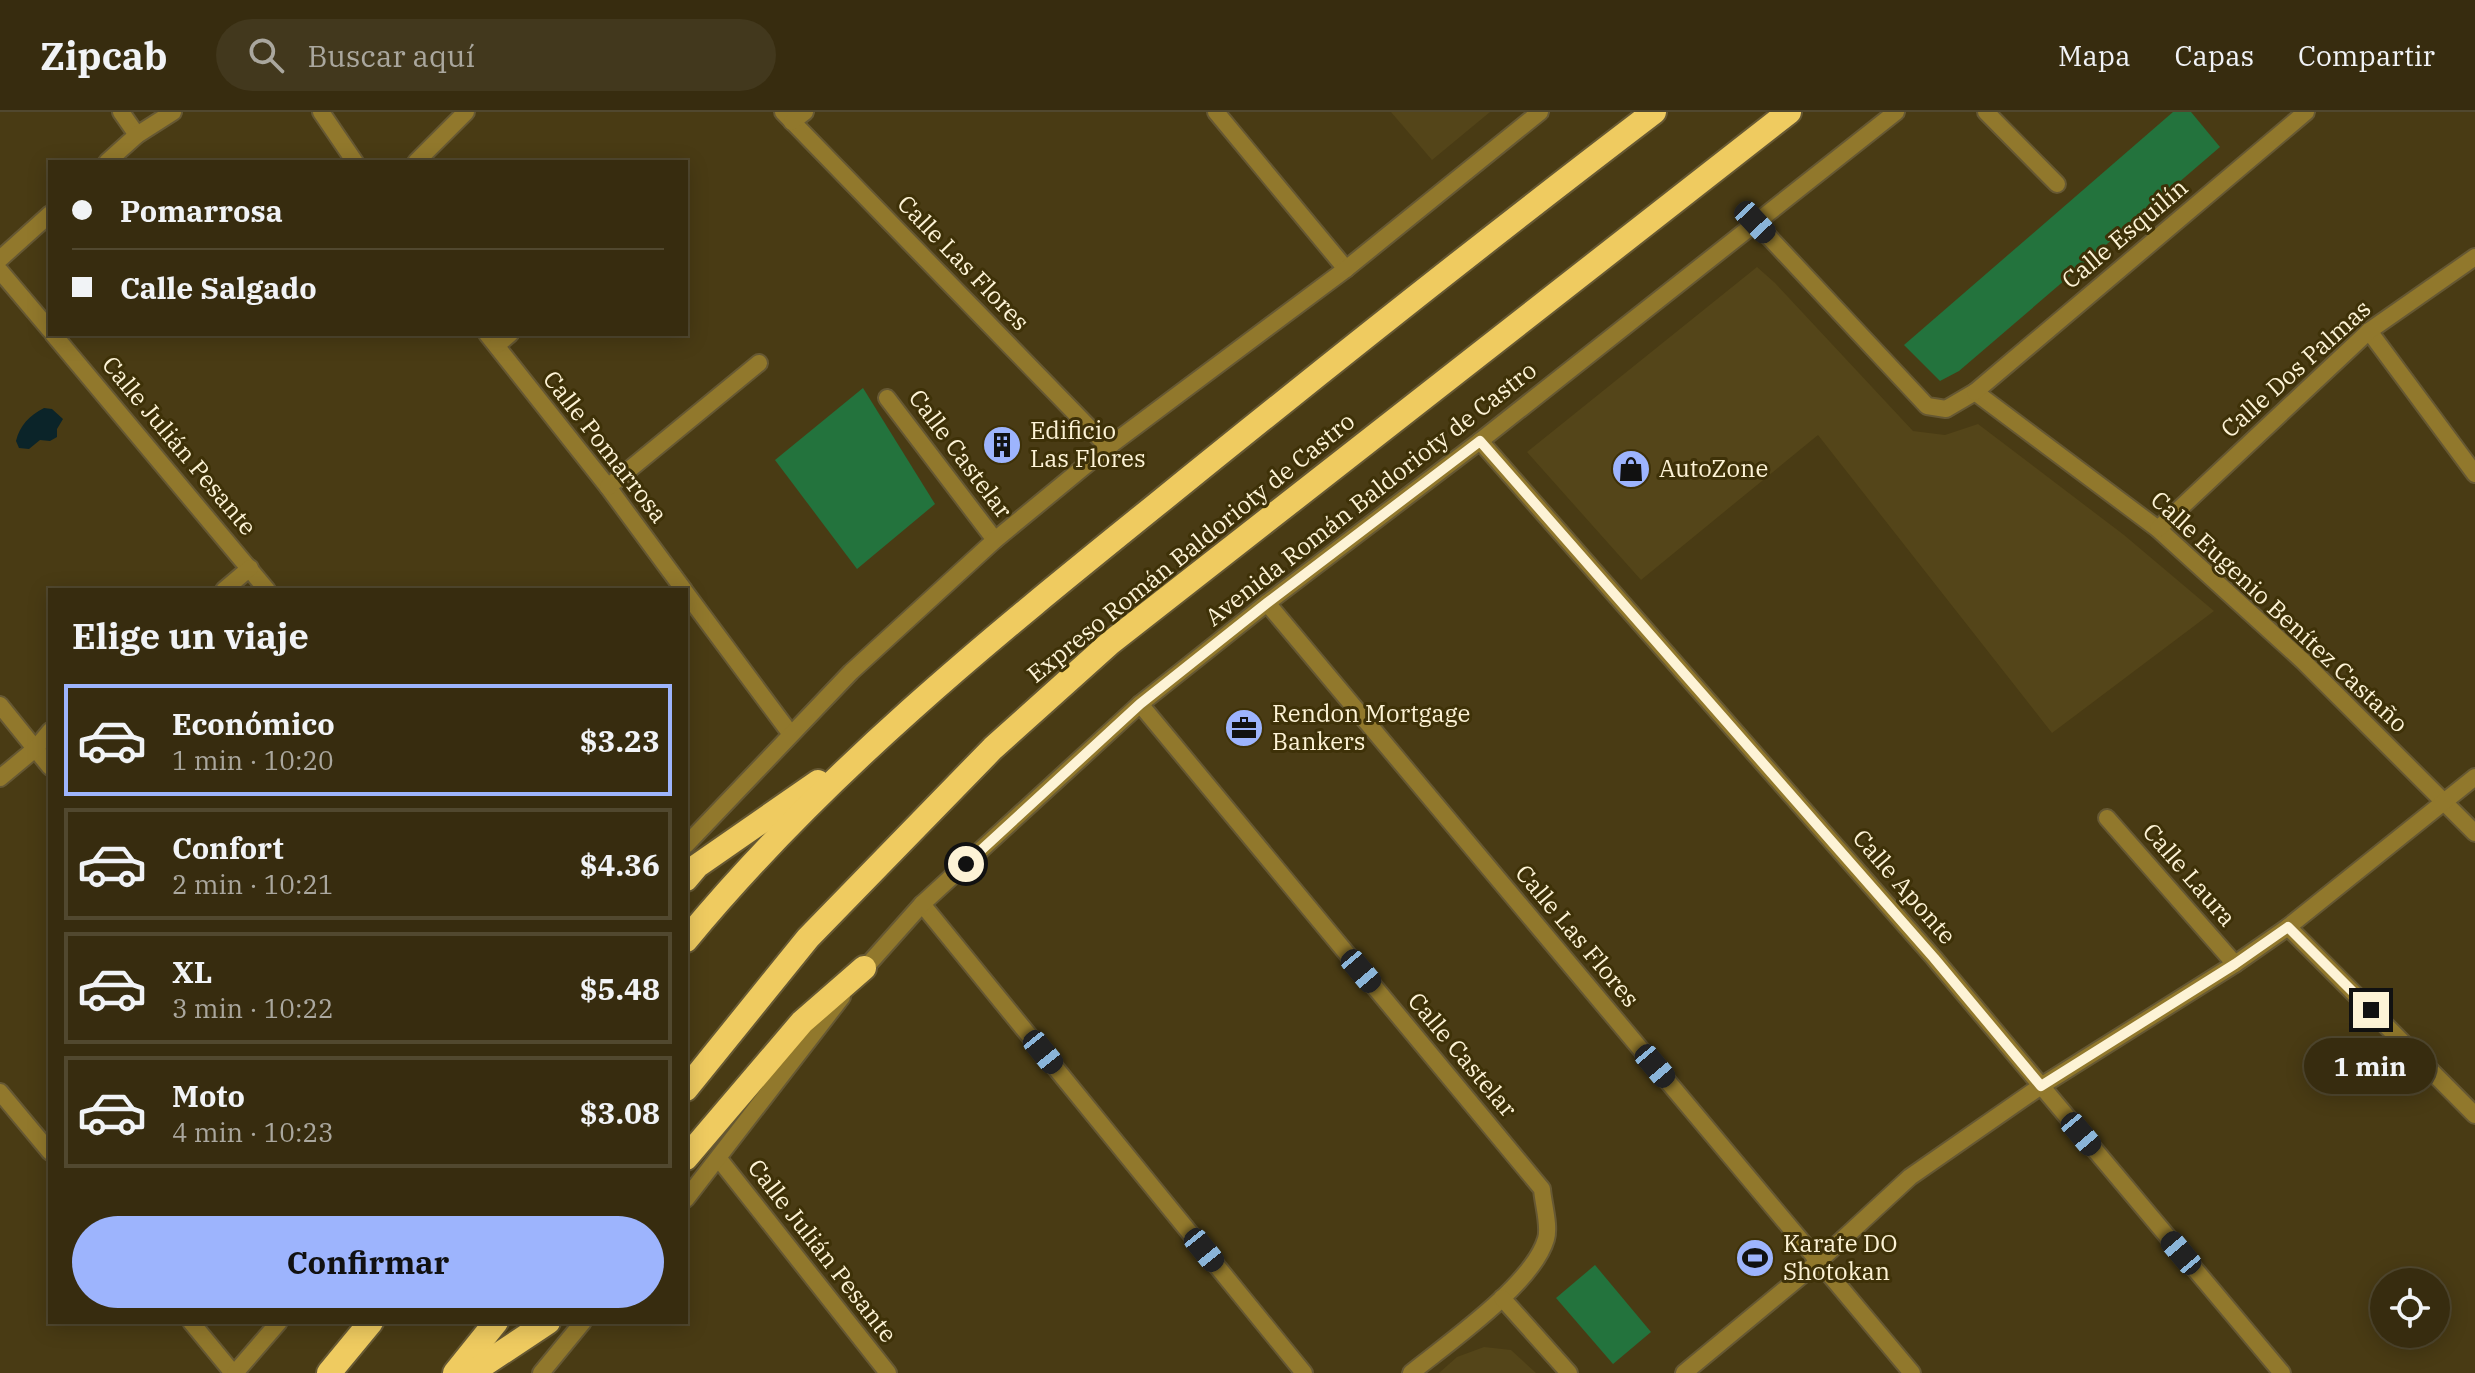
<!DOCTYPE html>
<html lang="es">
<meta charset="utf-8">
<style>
:root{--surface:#372c0f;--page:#42381d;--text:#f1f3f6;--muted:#aaa79e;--line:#51482f;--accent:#9db4fd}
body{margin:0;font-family:"IBM Plex Serif",serif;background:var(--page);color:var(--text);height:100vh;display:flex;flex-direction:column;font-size:30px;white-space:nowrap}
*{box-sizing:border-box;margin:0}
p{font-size:26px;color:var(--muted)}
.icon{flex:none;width:44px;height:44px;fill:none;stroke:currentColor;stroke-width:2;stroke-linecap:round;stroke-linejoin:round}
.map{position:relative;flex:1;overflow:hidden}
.details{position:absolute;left:48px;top:476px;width:640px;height:736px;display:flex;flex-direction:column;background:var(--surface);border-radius:0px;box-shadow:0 4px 20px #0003,0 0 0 2px var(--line)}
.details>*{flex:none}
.guide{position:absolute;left:48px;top:48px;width:640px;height:176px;border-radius:0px;box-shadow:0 4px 20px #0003,0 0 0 2px var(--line);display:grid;align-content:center;height:176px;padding:0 24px;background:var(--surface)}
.fabs{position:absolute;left:2370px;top:1156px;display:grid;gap:16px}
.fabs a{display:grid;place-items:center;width:80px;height:80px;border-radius:50%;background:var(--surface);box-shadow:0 4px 20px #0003,0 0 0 2px var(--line);font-size:40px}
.end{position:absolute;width:36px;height:36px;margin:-18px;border:10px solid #fdf3d6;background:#111;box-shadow:0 0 0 4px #111}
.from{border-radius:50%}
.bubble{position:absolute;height:56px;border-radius:28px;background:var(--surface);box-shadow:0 4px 20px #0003,0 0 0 2px var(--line);font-size:26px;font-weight:800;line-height:56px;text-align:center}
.car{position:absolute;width:24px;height:48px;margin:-24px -12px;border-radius:10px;box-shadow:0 0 6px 2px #0007;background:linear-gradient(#222 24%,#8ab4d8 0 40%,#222 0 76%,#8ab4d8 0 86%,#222 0)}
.guide b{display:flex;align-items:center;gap:28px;height:76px;font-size:30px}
.guide b+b{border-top:2px solid var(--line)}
.guide i{width:20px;height:20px;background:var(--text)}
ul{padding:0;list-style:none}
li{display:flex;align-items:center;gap:24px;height:112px;margin:0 16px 12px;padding:0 8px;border:4px solid var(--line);border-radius:0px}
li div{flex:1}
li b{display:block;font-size:30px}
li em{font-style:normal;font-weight:800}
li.current{border-color:var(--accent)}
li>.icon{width:72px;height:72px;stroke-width:1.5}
h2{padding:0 24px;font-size:36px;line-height:96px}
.primary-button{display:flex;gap:16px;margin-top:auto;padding:16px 24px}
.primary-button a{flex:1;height:92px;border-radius:48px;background:var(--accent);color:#111;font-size:32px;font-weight:800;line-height:92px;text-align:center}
header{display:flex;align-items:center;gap:48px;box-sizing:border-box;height:112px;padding:0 40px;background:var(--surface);border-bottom:2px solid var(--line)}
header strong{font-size:38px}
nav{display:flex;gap:44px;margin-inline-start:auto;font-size:28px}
.search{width:560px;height:72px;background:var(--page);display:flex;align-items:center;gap:20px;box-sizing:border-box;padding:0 28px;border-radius:44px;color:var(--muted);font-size:30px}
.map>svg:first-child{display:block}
.built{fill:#544519}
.green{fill:#23733d}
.water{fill:#0b2429}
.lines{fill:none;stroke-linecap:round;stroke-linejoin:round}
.minor-casing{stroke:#665833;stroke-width:20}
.motorway-casing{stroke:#665833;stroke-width:28}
.minor{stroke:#91782c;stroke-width:16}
.motorway{stroke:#efcb60;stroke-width:24}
.route{stroke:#fdf3d6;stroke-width:10}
.labels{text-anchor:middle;stroke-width:6;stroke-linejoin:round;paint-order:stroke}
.street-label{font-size:24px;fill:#fdf3d6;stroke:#3e3108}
.poi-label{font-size:24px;fill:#fdf3d6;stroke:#3e3108;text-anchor:start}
</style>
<header>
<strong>Zipcab</strong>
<div class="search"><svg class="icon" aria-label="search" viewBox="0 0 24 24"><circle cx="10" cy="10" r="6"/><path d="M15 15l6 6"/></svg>Buscar aquí</div>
<nav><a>Mapa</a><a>Capas</a><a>Compartir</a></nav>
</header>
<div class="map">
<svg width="2475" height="1261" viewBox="0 0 2475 1261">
<rect width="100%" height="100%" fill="#493b14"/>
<g class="built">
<path d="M 1391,0 L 1490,0 L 1432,48 Z"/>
<path d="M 1757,155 L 1775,171 L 1913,319 L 1945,323 L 1978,312 L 2124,423 L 2214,499 L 2052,621 L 1818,323 L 1641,468 L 1527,340 Z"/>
<path d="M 1484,1235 L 1511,1238 L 1536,1261 L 1439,1261 L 1457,1245 Z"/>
</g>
<g class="green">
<path d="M 2173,0 L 2191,0 L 2220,35 L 1959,259 L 1940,269 L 1904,233 Z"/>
<path d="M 863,276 L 935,392 L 857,457 L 775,348 Z"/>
<path d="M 1595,1153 L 1651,1220 L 1613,1252 L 1556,1186 Z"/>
</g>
<path class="water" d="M 44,296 L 52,297 L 63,307 L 57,317 L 57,325 L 50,329 L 40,328 L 29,337 L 19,336 L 16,329 C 20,313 29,304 44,296 Z"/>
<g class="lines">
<defs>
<g id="minor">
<path d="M 121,0 L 137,23"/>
<path d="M 321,0 L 355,50"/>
<path d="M 783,0 L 1108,335"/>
<path d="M 1216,0 L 1346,157"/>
<path d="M 1986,0 L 2057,72"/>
<path d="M 792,10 L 805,0"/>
<path d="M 107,50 L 137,23 L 173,0"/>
<path d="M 416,50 L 466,0"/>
<path d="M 1755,110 L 1927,294 L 1946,297 L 1975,280 L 2158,417 L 2303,549 L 2475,721"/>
<path d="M 0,147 L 50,102"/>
<path d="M 0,159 L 50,218"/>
<path d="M 2369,219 L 2475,362"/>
<path d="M 53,222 L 267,478"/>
<path d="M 487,222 L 608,375 L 684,478"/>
<path d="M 497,233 L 510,222"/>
<path d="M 1975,280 L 2306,0"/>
<path d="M 887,286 L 995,428"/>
<path d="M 1480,329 L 1934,846 L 2282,1261"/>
<path d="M 608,375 L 759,251"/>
<path d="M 2158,417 L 2369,219 L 2475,145"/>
<path d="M 224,478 L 250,456"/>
<path d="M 686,481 L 790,621"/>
<path d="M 1267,491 L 1912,1261"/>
<path d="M 1140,592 L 1542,1077 C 1543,1091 1550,1114 1546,1127 C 1533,1172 1448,1231 1411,1261"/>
<path d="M 0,593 L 50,655"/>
<path d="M 0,666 L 35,637 L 50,619"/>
<path d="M 2107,706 L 2235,852"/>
<path d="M 686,733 L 851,560 L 995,428 L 1108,335 L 1346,157 L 1540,0"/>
<path d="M 922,792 L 1304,1261"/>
<path d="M 2288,815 L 2475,1003"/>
<path d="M 858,864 L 922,792 L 1140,592 L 1267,491 L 1480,329 L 1896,0"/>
<path d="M 0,980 L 50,1040"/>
<path d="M 719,1047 L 888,1261"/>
<path d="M 686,1087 L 842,885"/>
<path d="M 1502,1186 L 1569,1261"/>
<path d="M 191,1210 L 233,1261"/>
<path d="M 235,1261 L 279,1210"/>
<path d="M 541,1261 L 583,1210"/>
<path d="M 1684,1261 L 1818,1150 L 1910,1065 L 2041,974 L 2235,852 L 2288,815 L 2475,665"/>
</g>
<g id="motorway">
<path d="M 686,767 L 697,754 L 818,670"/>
<path d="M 686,828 C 823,662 990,527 1156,393 C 1320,260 1486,128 1654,0"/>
<path d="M 686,977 L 808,826 L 993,636 L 1110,531 L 1789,0"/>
<path d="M 686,1046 L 802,910 L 864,856"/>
<path d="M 329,1261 L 371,1210"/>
<path d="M 455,1261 L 496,1210"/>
<path d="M 471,1261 L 548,1210"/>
</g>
</defs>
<use href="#minor" class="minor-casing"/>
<use href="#motorway" class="motorway-casing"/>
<use href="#minor" class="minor"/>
<use href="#motorway" class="motorway"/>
</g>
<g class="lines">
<path class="route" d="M 966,752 L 1140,592 L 1267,491 L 1480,329 L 1934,846 L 2041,974 L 2235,852 L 2288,815 L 2371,898"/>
</g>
<defs>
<symbol id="building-disc" viewBox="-11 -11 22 22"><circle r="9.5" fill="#9db4fd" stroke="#3e3108"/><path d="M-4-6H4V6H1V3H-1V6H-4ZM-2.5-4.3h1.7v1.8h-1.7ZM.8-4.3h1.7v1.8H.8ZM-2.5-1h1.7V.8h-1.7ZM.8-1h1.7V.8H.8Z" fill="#111"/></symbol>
<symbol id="shop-disc" viewBox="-11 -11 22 22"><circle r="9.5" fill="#9db4fd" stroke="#3e3108"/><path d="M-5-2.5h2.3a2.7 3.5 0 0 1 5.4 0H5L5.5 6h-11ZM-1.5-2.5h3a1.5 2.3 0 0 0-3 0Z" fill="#111"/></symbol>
<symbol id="office-disc" viewBox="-11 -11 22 22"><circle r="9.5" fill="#9db4fd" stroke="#3e3108"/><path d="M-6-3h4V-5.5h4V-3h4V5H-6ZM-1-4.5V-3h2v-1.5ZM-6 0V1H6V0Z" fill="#111"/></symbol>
<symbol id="stadium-disc" viewBox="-11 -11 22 22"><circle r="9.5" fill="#9db4fd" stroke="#3e3108"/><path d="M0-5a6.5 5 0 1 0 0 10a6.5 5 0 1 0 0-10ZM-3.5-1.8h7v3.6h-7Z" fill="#111"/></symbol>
</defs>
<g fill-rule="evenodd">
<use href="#building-disc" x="980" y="311" width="44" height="44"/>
<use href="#shop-disc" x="1609" y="335" width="44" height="44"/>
<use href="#office-disc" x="1222" y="594" width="44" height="44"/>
<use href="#stadium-disc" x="1733" y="1124" width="44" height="44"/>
</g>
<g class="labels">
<g class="street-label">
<text transform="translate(2125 122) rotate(-40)" y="8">Calle Esquilín</text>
<text transform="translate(963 151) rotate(46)" y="8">Calle Las Flores</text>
<text transform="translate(2296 257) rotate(-42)" y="8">Calle Dos Palmas</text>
<text transform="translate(179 334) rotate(50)" y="8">Calle Julián Pesante</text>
<text transform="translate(605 335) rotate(52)" y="8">Calle Pomarrosa</text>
<text transform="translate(960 342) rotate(53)" y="8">Calle Castelar</text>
<text transform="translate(1371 382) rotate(-38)" y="8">Avenida Román Baldorioty de Castro</text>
<text transform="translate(1191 436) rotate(-39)" y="8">Expreso Román Baldorioty de Castro</text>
<text transform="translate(2279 500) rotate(43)" y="8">Calle Eugenio Benítez Castaño</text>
<text transform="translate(2189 763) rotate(49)" y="8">Calle Laura</text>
<text transform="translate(1904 775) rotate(49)" y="8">Calle Aponte</text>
<text transform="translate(1577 824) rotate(50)" y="8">Calle Las Flores</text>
<text transform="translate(1462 943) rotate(50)" y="8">Calle Castelar</text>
<text transform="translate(822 1139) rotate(52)" y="8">Calle Julián Pesante</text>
</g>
<g class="poi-label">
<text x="1030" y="327">Edificio<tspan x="1030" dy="28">Las Flores</tspan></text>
<text x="1659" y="365">AutoZone</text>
<text x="1272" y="610">Rendon Mortgage<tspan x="1272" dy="28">Bankers</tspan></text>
<text x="1783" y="1140">Karate DO<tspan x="1783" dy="28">Shotokan</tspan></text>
</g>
</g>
</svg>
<div class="fabs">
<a><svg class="icon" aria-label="locate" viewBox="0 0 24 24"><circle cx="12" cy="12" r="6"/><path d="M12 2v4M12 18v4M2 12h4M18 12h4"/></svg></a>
</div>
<i class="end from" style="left:966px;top:752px"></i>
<i class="end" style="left:2371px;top:898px"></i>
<div class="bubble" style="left:2304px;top:926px;width:132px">1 min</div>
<i class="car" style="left:1755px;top:110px;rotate:137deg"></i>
<i class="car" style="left:1361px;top:859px;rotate:140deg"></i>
<i class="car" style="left:1043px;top:940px;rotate:141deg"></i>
<i class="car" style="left:1655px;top:954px;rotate:140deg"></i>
<i class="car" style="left:2081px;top:1022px;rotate:140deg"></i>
<i class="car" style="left:1204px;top:1138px;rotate:141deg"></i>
<i class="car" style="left:2181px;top:1141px;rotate:320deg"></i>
<div class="guide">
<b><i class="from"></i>Pomarrosa</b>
<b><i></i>Calle Salgado</b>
</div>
<section class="details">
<h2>Elige un viaje</h2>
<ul>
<li class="current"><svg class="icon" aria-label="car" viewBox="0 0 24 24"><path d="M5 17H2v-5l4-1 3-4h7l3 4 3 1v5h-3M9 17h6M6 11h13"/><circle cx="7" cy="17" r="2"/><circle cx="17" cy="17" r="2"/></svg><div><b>Económico</b><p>1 min · 10:20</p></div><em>$3.23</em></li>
<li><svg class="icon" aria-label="car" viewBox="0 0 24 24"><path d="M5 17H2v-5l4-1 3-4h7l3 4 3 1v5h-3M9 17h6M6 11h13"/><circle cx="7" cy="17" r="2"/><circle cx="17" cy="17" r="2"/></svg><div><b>Confort</b><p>2 min · 10:21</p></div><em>$4.36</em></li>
<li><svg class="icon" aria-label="car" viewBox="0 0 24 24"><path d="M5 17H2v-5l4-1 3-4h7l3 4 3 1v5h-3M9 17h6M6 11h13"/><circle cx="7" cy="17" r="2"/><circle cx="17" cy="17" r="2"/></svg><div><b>XL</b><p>3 min · 10:22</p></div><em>$5.48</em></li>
<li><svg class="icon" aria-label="car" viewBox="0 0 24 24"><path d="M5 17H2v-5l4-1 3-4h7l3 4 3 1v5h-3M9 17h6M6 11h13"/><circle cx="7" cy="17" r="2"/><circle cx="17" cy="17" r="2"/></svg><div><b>Moto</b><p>4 min · 10:23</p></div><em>$3.08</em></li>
</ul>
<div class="primary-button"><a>Confirmar</a></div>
</section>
</div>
